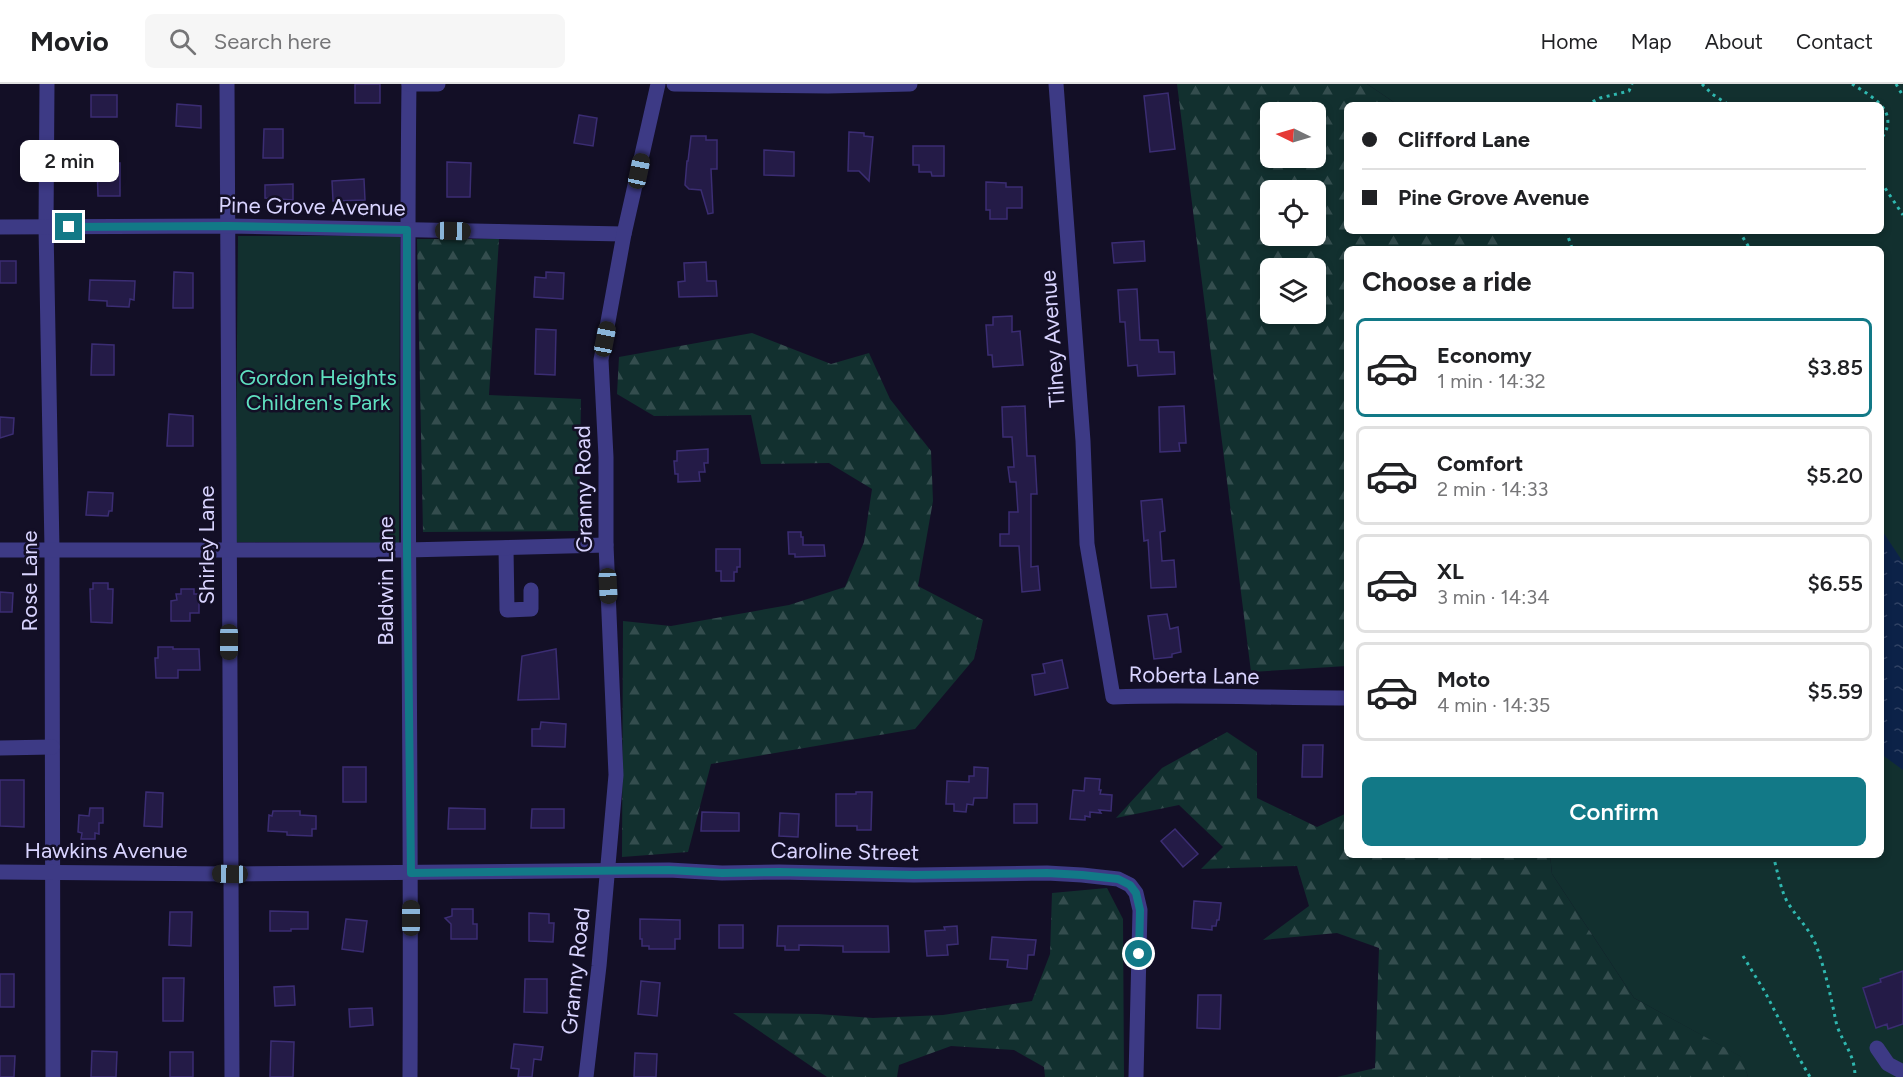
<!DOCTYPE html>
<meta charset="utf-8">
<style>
:root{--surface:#fff;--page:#f6f6f6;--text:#202124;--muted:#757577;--line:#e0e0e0;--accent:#127987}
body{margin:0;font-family:Figtree,sans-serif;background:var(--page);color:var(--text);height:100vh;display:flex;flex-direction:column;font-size:22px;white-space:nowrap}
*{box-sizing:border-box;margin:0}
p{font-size:20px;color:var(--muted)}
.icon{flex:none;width:33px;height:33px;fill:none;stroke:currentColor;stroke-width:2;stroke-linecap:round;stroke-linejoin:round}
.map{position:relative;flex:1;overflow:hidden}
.drawer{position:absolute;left:1344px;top:162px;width:540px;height:612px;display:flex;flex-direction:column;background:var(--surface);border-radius:9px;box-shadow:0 3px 9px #0003}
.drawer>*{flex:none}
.top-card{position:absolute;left:1344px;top:18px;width:540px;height:132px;border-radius:9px;box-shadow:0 3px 9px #0003;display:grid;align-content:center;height:132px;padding:0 18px;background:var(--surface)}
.needle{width:39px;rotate:275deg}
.tools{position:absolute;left:1260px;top:18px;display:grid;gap:12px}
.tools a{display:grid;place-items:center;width:66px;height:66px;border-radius:9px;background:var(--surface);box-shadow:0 3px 9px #0003;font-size:30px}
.end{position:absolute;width:27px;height:27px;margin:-14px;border:8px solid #127987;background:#fff;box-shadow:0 0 0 3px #fff}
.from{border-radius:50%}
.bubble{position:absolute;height:42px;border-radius:9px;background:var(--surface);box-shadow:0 3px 9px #0003;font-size:20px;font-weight:600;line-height:42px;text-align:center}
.car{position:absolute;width:18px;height:36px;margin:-18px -9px;border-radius:8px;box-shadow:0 0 4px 2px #0007;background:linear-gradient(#222 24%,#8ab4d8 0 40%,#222 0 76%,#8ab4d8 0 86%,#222 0)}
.top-card b{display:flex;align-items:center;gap:21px;height:57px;font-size:22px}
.top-card b+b{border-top:2px solid var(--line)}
.top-card i{width:15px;height:15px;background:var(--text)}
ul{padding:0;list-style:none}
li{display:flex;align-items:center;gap:18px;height:99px;margin:0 12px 9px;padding:0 6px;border:3px solid var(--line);border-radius:9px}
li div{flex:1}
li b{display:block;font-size:22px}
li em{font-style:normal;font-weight:600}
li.active{border-color:var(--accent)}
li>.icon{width:54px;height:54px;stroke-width:1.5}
h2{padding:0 18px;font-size:27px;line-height:72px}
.primary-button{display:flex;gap:12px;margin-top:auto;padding:12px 18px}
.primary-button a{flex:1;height:69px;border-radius:9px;background:var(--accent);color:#fff;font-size:24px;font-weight:600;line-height:69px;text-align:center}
header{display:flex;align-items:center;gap:36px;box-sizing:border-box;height:84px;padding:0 30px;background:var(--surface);border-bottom:2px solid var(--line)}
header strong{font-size:28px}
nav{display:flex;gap:33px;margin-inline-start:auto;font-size:21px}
.search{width:420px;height:54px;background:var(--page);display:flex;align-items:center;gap:15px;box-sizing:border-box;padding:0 21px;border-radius:9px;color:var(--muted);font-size:22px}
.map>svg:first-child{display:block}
.green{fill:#12302f}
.forest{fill:url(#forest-firs);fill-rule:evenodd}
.water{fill:url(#water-ripples)}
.building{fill:#241b47;stroke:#3b2d73;stroke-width:1.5}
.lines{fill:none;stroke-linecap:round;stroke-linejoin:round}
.path{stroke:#2fb8b0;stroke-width:3;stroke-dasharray:3 4.5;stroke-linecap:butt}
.minor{stroke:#3d3a85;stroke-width:15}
.route{stroke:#127987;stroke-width:8}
.labels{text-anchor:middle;stroke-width:5;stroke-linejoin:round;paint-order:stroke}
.street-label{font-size:22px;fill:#d9d4ff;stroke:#130f26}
.park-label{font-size:22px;fill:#5fe0c0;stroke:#130f26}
</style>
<header>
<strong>Movio</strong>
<div class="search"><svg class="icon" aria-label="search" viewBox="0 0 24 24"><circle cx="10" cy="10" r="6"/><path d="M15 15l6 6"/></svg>Search here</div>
<nav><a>Home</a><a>Map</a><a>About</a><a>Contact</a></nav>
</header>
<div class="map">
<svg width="1903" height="993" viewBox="0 0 1903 993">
<defs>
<pattern id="forest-firs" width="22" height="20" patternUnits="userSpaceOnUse" patternTransform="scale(1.5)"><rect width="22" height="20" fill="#12302f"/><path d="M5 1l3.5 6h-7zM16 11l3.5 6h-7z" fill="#344d4e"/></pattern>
<pattern id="water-ripples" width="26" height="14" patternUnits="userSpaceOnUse" patternTransform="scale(1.5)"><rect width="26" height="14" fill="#0c2248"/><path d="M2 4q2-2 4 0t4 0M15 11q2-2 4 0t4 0" fill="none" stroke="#2f4163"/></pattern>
</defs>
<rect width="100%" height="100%" fill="#130f26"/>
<g class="green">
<path d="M 1367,0 L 1903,0 L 1903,993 L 1748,993 L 1741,973 L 1634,914 L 1552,790 L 1550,771 L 1881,771 L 1881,165 L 1513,165 L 1513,147 L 1881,147 L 1881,21 L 1398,21 Z"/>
<path d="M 238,152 L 400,152 L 399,459 L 235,458 Z"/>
</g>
<g class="forest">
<path d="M 1177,0 L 1367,0 L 1398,21 L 1347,21 L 1347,147 L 1513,147 L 1513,165 L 1347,165 L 1347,582 L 1251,588 ZM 1316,28 L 1316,74 L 1270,74 L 1270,28 ZM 1270,106 L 1316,106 L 1316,152 L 1270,152 ZM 1316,184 L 1316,230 L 1270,230 L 1270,184 Z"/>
<path d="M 417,155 L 499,155 L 489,311 L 581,315 L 579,447 L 423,448 Z"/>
<path d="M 752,249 L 831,280 L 869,269 L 890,315 L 931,367 L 933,417 L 918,502 L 983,536 L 974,575 L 915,645 L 711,680 L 688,768 L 622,773 L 623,537 L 671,542 L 789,521 L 845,503 L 864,458 L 872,405 L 829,379 L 761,380 L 751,331 L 654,332 L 617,310 L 619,273 Z"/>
<path d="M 1227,648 L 1257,668 L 1257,714 L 1317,743 L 1347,729 L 1347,771 L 1550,771 L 1552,790 L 1634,914 L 1742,973 L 1748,993 L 1337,993 L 1375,984 L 1379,864 L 1337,849 L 1263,856 L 1309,822 L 1297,782 L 1201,785 L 1223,763 L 1179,721 L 1116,734 L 1162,684 Z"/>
<path d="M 1107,804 L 1123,835 L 1124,993 L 1045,993 L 1044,983 L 1014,966 L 951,962 L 899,981 L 897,993 L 827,993 L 733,929 L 818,930 L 873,934 L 943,931 L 1032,917 L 1050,870 L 1052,809 Z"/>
</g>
<path class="water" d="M 1881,445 L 1903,478 L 1903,686 L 1881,670 Z"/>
<g class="building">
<rect x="355" y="0" width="25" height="19"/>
<path d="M 1168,9 L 1175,65 L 1150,68 L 1144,12 Z"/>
<rect x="91" y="11" width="26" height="22"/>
<path d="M 177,20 L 201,22 L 201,44 L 176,42 Z"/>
<path d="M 579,31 L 597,34 L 593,62 L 574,59 Z"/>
<path d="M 264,45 L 283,45 L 283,74 L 263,74 Z"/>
<path d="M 849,48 L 864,49 L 864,52 L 873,53 L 869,97 L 859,87 L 848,87 Z"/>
<path d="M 691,52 L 706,52 L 706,56 L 717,56 L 717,85 L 711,85 L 713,129 L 708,130 L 701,106 L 689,105 L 685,101 L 687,77 L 688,77 Z"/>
<path d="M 913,62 L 944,62 L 944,92 L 932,92 L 931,88 L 919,88 L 919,81 L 913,81 Z"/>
<path d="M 764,66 L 794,68 L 794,92 L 764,91 Z"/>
<path d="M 447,78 L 471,79 L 470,113 L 447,113 Z"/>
<path d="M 97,79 L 120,79 L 120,112 L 98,112 Z"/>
<path d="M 364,95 L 365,116 L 333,117 L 332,97 Z"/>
<path d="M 986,98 L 1006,99 L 1006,103 L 1022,103 L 1022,124 L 1007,124 L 1007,135 L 990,135 L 990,126 L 986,126 Z"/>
<path d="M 293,100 L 293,116 L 265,114 L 265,101 Z"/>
<path d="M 1144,157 L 1145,177 L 1114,179 L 1112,159 Z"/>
<rect x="0" y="177" width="16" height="22"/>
<path d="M 706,178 L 707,197 L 716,197 L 717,212 L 679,213 L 678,198 L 685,197 L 684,179 Z"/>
<path d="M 174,188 L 193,189 L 193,224 L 173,224 Z"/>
<path d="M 546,188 L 564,189 L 563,215 L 534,213 L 535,193 L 546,194 Z"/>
<path d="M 90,196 L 135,197 L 134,216 L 130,215 L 129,223 L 107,222 L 107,217 L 89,216 Z"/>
<path d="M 1137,205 L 1140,256 L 1158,256 L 1159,268 L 1174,268 L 1175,290 L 1138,292 L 1137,281 L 1128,282 L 1125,238 L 1120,238 L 1118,206 Z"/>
<path d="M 1012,232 L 1012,248 L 1020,247 L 1023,281 L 993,283 L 992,271 L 988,271 L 986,241 L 993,241 L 993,233 Z"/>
<path d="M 536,245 L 556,246 L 555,291 L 535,290 Z"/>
<path d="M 92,260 L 114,261 L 114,291 L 91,291 Z"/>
<path d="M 1025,322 L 1027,372 L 1035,372 L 1037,410 L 1031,410 L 1031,483 L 1038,482 L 1040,506 L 1022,508 L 1019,462 L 1000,462 L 1000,450 L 1009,450 L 1009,428 L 1018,428 L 1016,398 L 1010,398 L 1008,383 L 1014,383 L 1012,353 L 1003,353 L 1002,323 Z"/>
<path d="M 1184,322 L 1186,359 L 1179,359 L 1180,367 L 1160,368 L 1159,323 Z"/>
<path d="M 169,330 L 193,332 L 193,362 L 167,362 Z"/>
<path d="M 0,333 L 14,334 L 13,350 L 0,354 Z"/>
<path d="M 708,365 L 708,379 L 704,379 L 705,388 L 699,388 L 700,397 L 678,398 L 678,390 L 675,390 L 674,377 L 677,377 L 677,367 Z"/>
<path d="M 88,408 L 113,409 L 112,427 L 109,427 L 108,432 L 86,431 Z"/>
<path d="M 1162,415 L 1165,447 L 1160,448 L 1162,477 L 1174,476 L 1176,503 L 1151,504 L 1148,456 L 1144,457 L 1141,417 Z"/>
<path d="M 788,448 L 801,448 L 801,453 L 803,453 L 803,461 L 824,461 L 825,472 L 795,473 L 795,470 L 789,470 Z"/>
<path d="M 716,465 L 740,465 L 740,483 L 737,483 L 737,488 L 734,488 L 734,497 L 721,497 L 721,487 L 716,487 Z"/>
<path d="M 93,499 L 108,499 L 108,505 L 113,505 L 112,539 L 91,538 L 90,505 L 93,505 Z"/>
<path d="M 181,505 L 194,505 L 194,510 L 199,510 L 199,529 L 190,529 L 190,537 L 171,537 L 171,517 L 177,516 L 176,510 L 181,510 Z"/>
<path d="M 0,508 L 13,509 L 12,528 L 0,528 Z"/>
<path d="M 1167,530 L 1170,545 L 1178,543 L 1181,568 L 1172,570 L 1172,573 L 1154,575 L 1148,532 Z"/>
<path d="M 158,563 L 173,563 L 173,565 L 199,565 L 200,586 L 178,586 L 178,594 L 156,594 L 155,574 L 158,574 Z"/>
<path d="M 556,565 L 559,615 L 518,616 L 522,572 Z"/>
<path d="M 1062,576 L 1068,604 L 1035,611 L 1032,591 L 1045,589 L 1043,580 Z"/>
<path d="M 541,638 L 566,640 L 565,663 L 532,662 L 532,645 L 540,645 Z"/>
<path d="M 1303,661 L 1323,661 L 1322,693 L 1302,693 Z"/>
<rect x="343" y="683" width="23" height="35"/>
<path d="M 974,683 L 988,684 L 987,714 L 974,714 L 973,721 L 967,720 L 966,728 L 954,727 L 954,720 L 946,720 L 947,697 L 969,698 L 969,692 L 974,692 Z"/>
<path d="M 1085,694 L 1100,695 L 1099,706 L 1101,706 L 1100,710 L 1112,711 L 1111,727 L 1099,726 L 1101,729 L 1090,728 L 1090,733 L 1085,732 L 1085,736 L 1070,735 L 1073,706 L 1084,707 Z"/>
<path d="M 0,696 L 24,696 L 24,743 L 0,742 Z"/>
<path d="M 146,708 L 163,709 L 162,743 L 144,742 Z"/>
<path d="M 856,708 L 872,708 L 871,746 L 857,746 L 857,742 L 836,742 L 836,710 L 856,710 Z"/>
<rect x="1014" y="720" width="23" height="19"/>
<path d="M 90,724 L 103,724 L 103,739 L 99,739 L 99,750 L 95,749 L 95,755 L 81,755 L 82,749 L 78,748 L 79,731 L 89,732 Z"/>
<path d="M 449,724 L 485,725 L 485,745 L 448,745 Z"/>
<path d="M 532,725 L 564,725 L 564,744 L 531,744 Z"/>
<path d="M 273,727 L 300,727 L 300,731 L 316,732 L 316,745 L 312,745 L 312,752 L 287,751 L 287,748 L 268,747 L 269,731 L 272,732 Z"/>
<path d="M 702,728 L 739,729 L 739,747 L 701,747 Z"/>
<path d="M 780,729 L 799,730 L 798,753 L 779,752 Z"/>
<path d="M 1175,745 L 1198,770 L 1183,783 L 1161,757 Z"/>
<path d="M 1194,817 L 1221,819 L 1219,836 L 1217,836 L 1216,842 L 1212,842 L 1212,846 L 1192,844 Z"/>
<path d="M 452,825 L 473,825 L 473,840 L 477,840 L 477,855 L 451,855 L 451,840 L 445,834 L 452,832 Z"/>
<path d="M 270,827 L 308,828 L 308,845 L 291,845 L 291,847 L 270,847 Z"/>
<path d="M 170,828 L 192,828 L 191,862 L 169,861 Z"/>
<path d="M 529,829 L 549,830 L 549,839 L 554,839 L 553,858 L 529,857 Z"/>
<path d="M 346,835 L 367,837 L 363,868 L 342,865 Z"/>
<path d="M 640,835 L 680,836 L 680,855 L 675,855 L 675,865 L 649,865 L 649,862 L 642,862 L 642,855 L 640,855 Z"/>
<rect x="719" y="841" width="24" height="23"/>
<path d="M 778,842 L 888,842 L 889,868 L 843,868 L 843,862 L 799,861 L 799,866 L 785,866 L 785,862 L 777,862 Z"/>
<path d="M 957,842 L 958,860 L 947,861 L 948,871 L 927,872 L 925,847 L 945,846 L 944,843 Z"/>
<path d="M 992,853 L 1036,856 L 1034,871 L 1028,871 L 1027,885 L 1007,883 L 1008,876 L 990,875 Z"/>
<path d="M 1903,887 L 1903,940 L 1888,945 L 1887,940 L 1876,944 L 1863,904 L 1881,898 L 1880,895 Z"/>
<rect x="0" y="890" width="14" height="33"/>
<path d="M 163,894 L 184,894 L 183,937 L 163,937 Z"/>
<path d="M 525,895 L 547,895 L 547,929 L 524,928 Z"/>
<path d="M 641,897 L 660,899 L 657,932 L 638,930 Z"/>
<path d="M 294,902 L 295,921 L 275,922 L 274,903 Z"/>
<path d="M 1198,911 L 1221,911 L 1220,945 L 1197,944 Z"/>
<path d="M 372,924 L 373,941 L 350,943 L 349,925 Z"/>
<path d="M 271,957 L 294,958 L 293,993 L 270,993 Z"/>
<path d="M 514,960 L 543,963 L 541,976 L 534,975 L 532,993 L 518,993 L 519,985 L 511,984 Z"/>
<path d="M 92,967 L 117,968 L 116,993 L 91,993 Z"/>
<rect x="170" y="968" width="23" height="25"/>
<path d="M 635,969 L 657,970 L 656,993 L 634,993 Z"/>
<path d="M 0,972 L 15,972 L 14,993 L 0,993 Z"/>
</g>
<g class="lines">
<g class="path">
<path d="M 1702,0 L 1712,10 L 1729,21"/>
<path d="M 1852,0 C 1873,13 1901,28 1881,55"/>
<path d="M 1896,0 L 1903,12"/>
<path d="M 1586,21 L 1600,14 L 1629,7 L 1632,0"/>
<path d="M 1881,98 L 1903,131"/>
<path d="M 1566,147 L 1572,164"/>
<path d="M 1739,147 L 1750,165"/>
<path d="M 1773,771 C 1777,785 1781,808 1788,819 C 1798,835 1809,844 1816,861 C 1823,880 1828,900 1832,919 C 1834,927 1835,934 1837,942 C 1844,961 1855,971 1855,993"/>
<path d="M 1743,872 L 1765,908 L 1799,974 L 1810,993"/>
</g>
<g class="minor">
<path d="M 47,0 L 46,143 L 52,465 L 53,993"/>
<path d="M 227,0 L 232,993"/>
<path d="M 409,0 C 405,331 412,662 410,993"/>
<path d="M 409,0 L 438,0"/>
<path d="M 674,0 L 828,2 L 910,0"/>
<path d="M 1056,0 L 1083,357 L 1087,460 L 1113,613 C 1191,610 1269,614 1347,614"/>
<path d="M 0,143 L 228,142 L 624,150"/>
<path d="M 506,464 L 507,526 L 531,525 L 531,506"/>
<path d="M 0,466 L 407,466 L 606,461"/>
<path d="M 0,664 L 52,663"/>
<path d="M 0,788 L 230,790 L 669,786 L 722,789 L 779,788 L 914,791 L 1047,789 L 1082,791 L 1118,795 L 1130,801 L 1136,809 L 1140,826 L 1136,993"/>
<path d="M 1877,964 L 1888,980 L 1903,988"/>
<path d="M 586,993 L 599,882 L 616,691 L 606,461 L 606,373 L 601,276 L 624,150 L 658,0"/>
</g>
</g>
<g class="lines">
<path class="route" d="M 69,143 L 228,142 L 407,146 L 407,466 L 411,789 L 669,786 L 722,789 L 779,788 L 914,791 L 1047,789 L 1082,791 L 1118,795 L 1130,801 L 1136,809 L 1140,826 L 1139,870"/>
</g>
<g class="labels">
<g class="street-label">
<text transform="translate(312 122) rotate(1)" y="8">Pine Grove Avenue</text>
<text transform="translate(1052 255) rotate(-94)" y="8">Tilney Avenue</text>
<text transform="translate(583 405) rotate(-91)" y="8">Granny Road</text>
<text transform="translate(206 461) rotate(-90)" y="8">Shirley Lane</text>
<text transform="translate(29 497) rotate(-90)" y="8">Rose Lane</text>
<text transform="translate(385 497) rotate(-90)" y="8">Baldwin Lane</text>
<text transform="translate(1194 591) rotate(1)" y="8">Roberta Lane</text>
<text x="106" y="774">Hawkins Avenue</text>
<text transform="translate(845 767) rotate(1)" y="8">Caroline Street</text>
<text transform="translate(575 887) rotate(-84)" y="8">Granny Road</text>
</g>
<g class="park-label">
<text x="318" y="301">Gordon Heights<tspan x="318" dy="25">Children's Park</tspan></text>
</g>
</g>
</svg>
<div class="tools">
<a><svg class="needle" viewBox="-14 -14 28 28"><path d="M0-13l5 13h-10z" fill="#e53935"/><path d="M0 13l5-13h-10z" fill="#757577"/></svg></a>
<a><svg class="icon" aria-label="locate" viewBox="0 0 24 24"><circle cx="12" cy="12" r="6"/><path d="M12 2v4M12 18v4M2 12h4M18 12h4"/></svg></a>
<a><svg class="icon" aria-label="layers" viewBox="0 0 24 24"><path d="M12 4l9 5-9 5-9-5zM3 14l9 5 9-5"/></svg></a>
</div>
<i class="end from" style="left:1139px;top:870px"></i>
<i class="end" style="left:69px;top:143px"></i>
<div class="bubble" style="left:20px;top:56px;width:99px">2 min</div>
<i class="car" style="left:639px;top:87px;rotate:12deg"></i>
<i class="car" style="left:453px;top:147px;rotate:91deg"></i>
<i class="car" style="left:605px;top:255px;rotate:11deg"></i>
<i class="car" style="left:608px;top:502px;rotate:177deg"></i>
<i class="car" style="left:229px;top:558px;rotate:180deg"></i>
<i class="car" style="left:230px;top:790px;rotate:271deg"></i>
<i class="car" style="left:411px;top:834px;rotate:0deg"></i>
<div class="top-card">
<b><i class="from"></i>Clifford Lane</b>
<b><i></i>Pine Grove Avenue</b>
</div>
<section class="drawer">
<h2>Choose a ride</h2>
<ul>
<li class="active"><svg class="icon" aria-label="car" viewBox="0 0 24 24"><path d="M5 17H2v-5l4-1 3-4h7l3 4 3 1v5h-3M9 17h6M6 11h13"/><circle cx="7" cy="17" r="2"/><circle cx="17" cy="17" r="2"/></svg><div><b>Economy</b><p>1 min · 14:32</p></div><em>$3.85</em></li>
<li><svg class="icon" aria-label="car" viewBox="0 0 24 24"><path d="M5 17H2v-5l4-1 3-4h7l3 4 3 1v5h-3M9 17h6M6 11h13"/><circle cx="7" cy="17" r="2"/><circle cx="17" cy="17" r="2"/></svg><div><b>Comfort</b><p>2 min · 14:33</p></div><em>$5.20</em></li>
<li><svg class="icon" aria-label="car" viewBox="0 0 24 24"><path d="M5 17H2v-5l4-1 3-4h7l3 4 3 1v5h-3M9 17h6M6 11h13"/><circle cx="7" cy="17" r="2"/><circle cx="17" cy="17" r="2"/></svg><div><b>XL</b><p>3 min · 14:34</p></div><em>$6.55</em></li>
<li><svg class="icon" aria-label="car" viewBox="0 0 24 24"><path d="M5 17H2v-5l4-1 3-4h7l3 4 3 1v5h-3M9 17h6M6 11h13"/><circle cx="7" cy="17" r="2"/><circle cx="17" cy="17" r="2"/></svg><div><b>Moto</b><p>4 min · 14:35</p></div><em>$5.59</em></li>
</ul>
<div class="primary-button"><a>Confirm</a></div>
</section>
</div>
